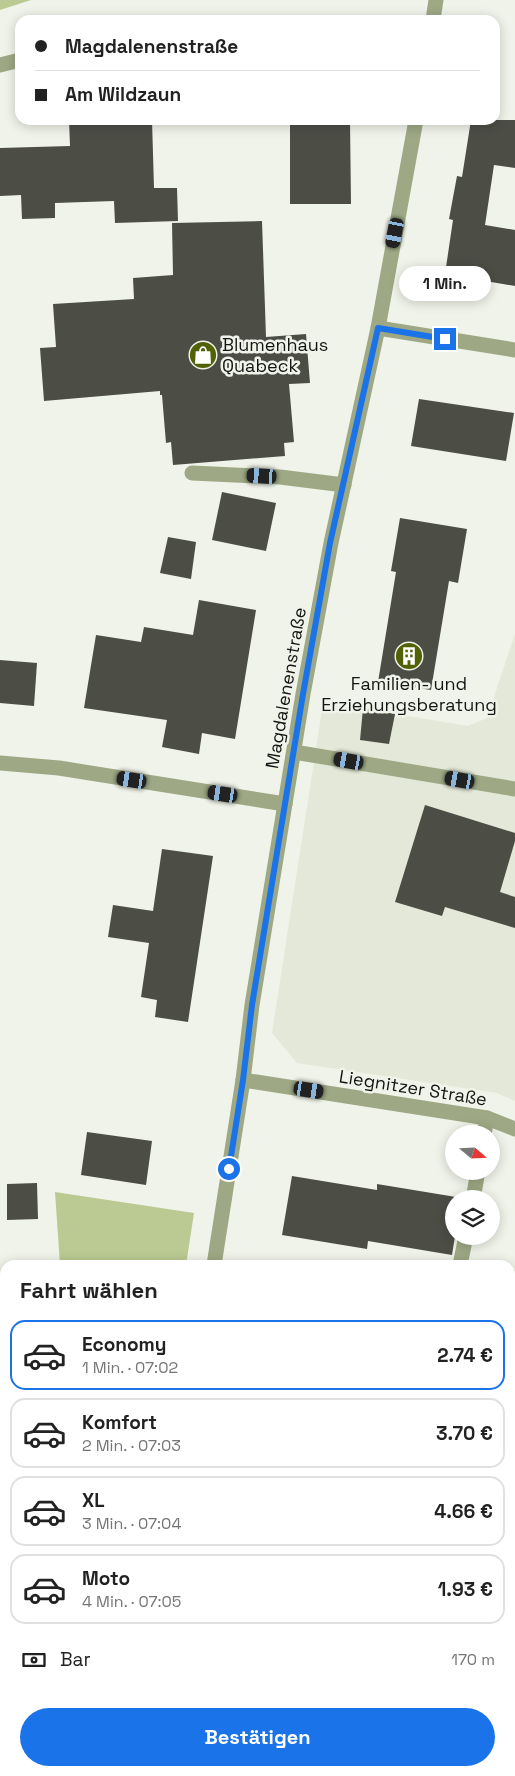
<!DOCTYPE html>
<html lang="de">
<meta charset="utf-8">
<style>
:root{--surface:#fff;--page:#f6f6f6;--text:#222;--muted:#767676;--line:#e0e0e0;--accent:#1a73e8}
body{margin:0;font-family:"Space Grotesk",sans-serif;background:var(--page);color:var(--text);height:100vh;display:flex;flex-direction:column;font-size:19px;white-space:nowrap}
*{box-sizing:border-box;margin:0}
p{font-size:16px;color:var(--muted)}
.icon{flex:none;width:28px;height:28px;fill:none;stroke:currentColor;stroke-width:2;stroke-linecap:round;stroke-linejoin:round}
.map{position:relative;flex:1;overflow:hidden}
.side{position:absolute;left:0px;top:1260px;width:515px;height:516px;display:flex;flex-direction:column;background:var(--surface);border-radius:15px 15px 0 0;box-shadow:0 2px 12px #0003}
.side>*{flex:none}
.top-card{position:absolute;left:15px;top:15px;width:485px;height:110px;border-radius:15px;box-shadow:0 2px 12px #0003;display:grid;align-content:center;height:110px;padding:0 20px;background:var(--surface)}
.needle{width:32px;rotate:109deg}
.controls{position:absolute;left:445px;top:1125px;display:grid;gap:10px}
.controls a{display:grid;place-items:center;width:55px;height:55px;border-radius:50%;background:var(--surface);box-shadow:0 2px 12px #0003;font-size:25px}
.end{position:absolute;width:22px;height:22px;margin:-11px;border:6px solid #1a73e8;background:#fff;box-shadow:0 0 0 2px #fff}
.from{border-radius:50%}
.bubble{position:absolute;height:35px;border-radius:18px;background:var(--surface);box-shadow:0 2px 12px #0003;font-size:16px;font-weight:700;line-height:35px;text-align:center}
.car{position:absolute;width:15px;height:30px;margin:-15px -8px;border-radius:6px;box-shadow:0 0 4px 1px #0007;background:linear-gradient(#222 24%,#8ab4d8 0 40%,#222 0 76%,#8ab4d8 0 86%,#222 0)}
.top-card b{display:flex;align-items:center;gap:18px;height:48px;font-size:19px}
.top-card b+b{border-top:1px solid var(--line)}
.top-card i{width:12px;height:12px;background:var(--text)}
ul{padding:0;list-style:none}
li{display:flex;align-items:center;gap:15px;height:70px;margin:0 10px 8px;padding:0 10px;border:2px solid var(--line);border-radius:15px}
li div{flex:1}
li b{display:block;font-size:19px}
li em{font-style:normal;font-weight:700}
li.current{border-color:var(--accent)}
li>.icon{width:45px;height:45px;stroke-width:1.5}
h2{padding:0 20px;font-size:22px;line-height:60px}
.pay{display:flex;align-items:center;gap:12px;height:55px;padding:0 20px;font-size:19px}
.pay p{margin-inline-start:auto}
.action{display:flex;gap:10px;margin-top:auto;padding:10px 20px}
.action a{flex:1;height:58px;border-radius:30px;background:var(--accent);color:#fff;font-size:20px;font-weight:700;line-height:58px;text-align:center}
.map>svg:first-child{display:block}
.built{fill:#e3e8d8}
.green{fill:#bbca92}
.building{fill:#4c4e46}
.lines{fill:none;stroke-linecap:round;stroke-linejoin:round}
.lane{stroke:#9ea884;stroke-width:15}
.street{stroke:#9ea884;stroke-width:15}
.route{stroke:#1a73e8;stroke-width:6}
.labels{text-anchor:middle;stroke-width:5;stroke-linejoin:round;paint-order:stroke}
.poi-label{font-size:18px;fill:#141512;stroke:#f0f3e9;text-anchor:start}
.street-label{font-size:18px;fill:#141512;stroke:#f0f3e9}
</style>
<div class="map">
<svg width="515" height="1776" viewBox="0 0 515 1776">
<rect width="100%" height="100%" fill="#f0f3e9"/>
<path class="built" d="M 515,634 L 515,1101 L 497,1093 L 297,1063 L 272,1033 L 322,710 L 334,704 L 343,705 L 468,726 L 487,718 Z"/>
<g class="green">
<path d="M 0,0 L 31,0 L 0,10 Z"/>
<path d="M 55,1192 L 194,1213 L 186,1265 L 60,1265 Z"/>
</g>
<g class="building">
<path d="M 69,120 L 152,120 L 154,188 L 177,188 L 178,221 L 115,223 L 114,201 L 55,203 L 55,218 L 22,219 L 21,195 L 0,196 L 0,148 L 70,146 Z"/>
<path d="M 290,120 L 350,120 L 351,204 L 290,204 Z"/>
<path d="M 471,120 L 515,120 L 515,168 L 494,165 L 485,225 L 515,230 L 515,286 L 445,274 L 453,220 L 449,219 L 457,176 L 462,177 Z"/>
<path d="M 262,221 L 266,337 L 306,334 L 310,383 L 289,384 L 294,442 L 284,443 L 285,456 L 173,465 L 171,442 L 166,443 L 162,395 L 160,395 L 160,391 L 44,401 L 40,348 L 56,347 L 53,304 L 134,299 L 133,278 L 173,275 L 172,223 Z"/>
<path d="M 419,399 L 514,413 L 506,461 L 411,446 Z"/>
<path d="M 222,492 L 276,503 L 266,551 L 212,540 Z"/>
<path d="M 400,518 L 467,529 L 458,583 L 449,581 L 431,690 L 378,682 L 396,572 L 391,571 Z"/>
<path d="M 168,537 L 196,542 L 191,579 L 160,573 Z"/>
<path d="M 199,600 L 256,610 L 235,739 L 202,733 L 199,754 L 162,747 L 167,720 L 84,708 L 96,635 L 141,642 L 144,627 L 193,635 Z"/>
<path d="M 0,660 L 37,663 L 34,706 L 0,703 Z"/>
<path d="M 363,708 L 395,714 L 389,744 L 360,740 Z"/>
<path d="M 425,805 L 515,833 L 515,841 L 500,892 L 515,897 L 515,928 L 445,907 L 442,916 L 395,902 Z"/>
<path d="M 162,849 L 213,856 L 188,1022 L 155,1017 L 157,1000 L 141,997 L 149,943 L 108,937 L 113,905 L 153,911 Z"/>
<path d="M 87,1132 L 152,1141 L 146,1185 L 81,1175 Z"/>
<path d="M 292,1176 L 377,1190 L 377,1184 L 462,1198 L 454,1199 L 454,1236 L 455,1236 L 452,1255 L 368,1241 L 367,1249 L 282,1235 Z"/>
<path d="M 37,1183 L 38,1219 L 7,1220 L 7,1184 Z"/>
</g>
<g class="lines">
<g class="lane">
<path d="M 192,473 L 280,477 L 344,485"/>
<path d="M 294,752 L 515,789"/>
<path d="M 484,1134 L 487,1118"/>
<path d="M 473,1199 L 478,1171"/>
<path d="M 460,1265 L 466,1236"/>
<path d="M 347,1771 L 348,1776"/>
</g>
<g class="street">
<path d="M 433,20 L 436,0"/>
<path d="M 0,65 L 20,60"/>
<path d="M 378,328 L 515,350"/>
<path d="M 0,763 L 59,768 L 285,804"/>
<path d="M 243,1080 L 487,1118 L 515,1129"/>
<path d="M 214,1265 L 243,1080 L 252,1005 L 303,694 L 331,543 L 378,328 L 416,120"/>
<path d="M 0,1309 L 5,1309"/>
<path d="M 136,1776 L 136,1771"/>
</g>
</g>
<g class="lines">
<path class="route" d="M 229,1169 L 243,1080 L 252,1005 L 303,694 L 330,543 L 378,328 L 445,339"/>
</g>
<defs>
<symbol id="shop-disc" viewBox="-11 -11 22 22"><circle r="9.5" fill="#516206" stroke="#f0f3e9"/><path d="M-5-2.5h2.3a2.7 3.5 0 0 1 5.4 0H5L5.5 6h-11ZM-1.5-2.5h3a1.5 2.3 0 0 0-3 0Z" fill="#fff"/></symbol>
<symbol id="building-disc" viewBox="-11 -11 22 22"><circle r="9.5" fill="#516206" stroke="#f0f3e9"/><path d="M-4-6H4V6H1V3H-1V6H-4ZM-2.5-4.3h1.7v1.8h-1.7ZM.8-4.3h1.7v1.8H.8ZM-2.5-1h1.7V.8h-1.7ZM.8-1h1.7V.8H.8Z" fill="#fff"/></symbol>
</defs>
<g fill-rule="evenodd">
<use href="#shop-disc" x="187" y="339" width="32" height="32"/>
<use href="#building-disc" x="393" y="640" width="32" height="32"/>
</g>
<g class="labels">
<g class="poi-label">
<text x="222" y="351">Blumenhaus<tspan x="222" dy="21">Quabeck</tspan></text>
<text x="409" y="690" text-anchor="middle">Familien- und<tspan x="409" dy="21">Erziehungsberatung</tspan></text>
</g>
<g class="street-label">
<text transform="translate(286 688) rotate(-80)" y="6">Magdalenenstraße</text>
<text transform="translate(413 1088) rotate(9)" y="6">Liegnitzer Straße</text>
</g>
</g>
</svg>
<div class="controls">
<a><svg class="needle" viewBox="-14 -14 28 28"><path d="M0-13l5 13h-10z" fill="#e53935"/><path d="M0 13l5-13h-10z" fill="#767676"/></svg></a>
<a><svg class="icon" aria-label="layers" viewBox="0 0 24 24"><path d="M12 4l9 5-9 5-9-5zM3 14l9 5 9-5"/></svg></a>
</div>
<i class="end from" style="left:229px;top:1169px"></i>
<i class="end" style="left:445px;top:339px"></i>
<div class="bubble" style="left:399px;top:266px;width:92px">1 Min.</div>
<i class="car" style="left:395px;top:233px;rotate:191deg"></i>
<i class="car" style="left:262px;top:476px;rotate:273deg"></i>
<i class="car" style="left:349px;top:761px;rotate:280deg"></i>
<i class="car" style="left:132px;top:780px;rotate:279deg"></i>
<i class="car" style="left:460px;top:780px;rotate:280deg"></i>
<i class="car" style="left:223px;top:794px;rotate:279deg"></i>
<i class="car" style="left:309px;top:1090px;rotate:99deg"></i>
<div class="top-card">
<b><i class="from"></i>Magdalenenstraße</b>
<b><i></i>Am Wildzaun</b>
</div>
<section class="side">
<h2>Fahrt wählen</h2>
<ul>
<li class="current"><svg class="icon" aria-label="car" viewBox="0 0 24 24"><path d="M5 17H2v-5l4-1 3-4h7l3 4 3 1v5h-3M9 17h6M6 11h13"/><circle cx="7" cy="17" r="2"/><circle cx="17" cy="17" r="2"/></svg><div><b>Economy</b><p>1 Min. · 07:02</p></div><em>2.74 €</em></li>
<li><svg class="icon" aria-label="car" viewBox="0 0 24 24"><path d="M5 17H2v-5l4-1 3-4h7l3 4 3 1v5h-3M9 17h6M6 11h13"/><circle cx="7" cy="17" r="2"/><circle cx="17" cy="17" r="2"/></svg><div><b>Komfort</b><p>2 Min. · 07:03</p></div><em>3.70 €</em></li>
<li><svg class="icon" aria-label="car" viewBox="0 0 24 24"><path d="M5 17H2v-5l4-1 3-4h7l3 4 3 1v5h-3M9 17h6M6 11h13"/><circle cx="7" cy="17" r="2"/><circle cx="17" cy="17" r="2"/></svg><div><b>XL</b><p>3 Min. · 07:04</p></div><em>4.66 €</em></li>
<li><svg class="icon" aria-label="car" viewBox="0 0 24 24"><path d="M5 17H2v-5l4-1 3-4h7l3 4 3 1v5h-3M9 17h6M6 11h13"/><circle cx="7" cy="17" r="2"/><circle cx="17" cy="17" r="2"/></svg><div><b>Moto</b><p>4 Min. · 07:05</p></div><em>1.93 €</em></li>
</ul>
<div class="pay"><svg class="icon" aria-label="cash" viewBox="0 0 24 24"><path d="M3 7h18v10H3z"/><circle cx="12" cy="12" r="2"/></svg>Bar<p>170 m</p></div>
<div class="action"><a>Bestätigen</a></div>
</section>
</div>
